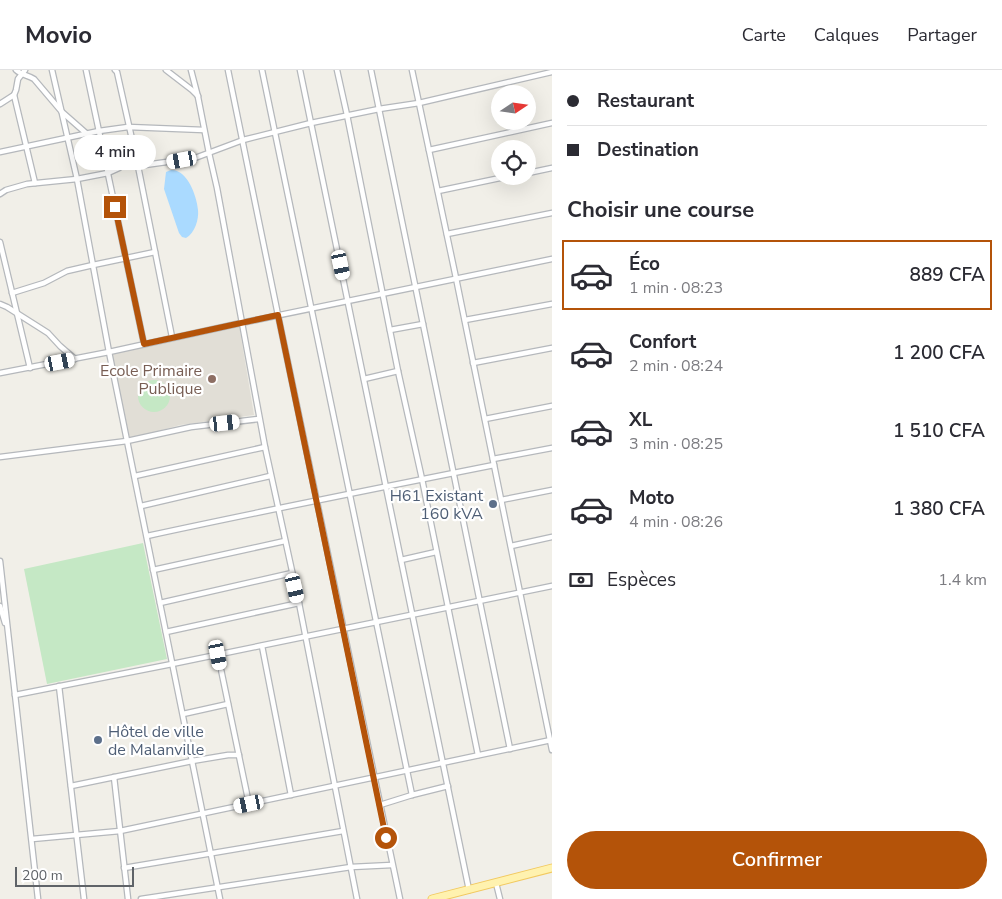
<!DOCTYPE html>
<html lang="fr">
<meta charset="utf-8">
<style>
:root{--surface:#fff;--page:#f2f2f3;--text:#2b2b33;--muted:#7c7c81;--line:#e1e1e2;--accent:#b45309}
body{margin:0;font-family:"Nunito Sans",sans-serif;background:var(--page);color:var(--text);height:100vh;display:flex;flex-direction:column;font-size:19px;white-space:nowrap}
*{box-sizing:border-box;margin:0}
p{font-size:16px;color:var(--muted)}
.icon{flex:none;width:28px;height:28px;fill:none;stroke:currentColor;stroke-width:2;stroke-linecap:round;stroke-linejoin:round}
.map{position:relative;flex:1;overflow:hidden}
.panel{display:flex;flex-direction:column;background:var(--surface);width:450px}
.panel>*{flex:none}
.guide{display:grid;align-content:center;height:110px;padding:0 15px;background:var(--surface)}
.needle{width:32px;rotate:77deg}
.controls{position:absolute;left:491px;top:15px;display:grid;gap:10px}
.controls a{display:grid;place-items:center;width:45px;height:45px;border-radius:50%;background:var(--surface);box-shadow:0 5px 20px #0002;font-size:25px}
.scale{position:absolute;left:15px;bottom:12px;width:119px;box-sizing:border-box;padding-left:5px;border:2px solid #5f6368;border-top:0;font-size:14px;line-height:18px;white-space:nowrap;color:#5f6368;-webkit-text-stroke:4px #fff;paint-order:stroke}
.end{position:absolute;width:22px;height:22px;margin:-11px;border:6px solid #b45309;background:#fff;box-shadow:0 0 0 2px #fff}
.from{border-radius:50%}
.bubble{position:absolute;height:35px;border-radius:18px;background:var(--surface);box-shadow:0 5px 20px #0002;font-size:16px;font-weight:600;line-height:35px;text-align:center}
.car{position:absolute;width:15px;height:30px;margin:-15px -8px;border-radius:6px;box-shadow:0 0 4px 1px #0007;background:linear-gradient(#fff 24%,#345 0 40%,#fff 0 76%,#345 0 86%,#fff 0)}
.guide b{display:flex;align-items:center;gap:18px;height:48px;font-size:19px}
.guide b+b{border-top:1px solid var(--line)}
.guide i{width:12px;height:12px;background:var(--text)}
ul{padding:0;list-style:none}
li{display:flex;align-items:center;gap:15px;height:70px;margin:0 10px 8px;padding:0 5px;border:2px solid transparent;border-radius:0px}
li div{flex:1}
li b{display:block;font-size:19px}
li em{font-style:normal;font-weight:600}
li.active{border-color:var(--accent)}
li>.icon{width:45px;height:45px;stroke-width:1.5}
h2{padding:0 15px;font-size:22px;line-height:60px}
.pay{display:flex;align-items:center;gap:12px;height:55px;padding:0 15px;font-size:19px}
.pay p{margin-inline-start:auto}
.cta{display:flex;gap:10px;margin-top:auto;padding:10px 15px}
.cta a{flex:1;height:58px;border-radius:30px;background:var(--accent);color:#fff;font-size:20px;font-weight:600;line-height:58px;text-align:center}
header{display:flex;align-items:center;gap:30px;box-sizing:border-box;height:70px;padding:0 25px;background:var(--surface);border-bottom:1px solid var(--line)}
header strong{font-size:24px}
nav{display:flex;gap:28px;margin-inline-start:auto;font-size:18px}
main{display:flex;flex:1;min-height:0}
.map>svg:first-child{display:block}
.education{fill:#e1ded6}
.green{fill:#c5e8c5}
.water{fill:#aadaff}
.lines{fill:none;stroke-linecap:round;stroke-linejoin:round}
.minor-casing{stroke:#b5b8bc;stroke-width:7}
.primary-casing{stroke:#f2c960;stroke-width:9}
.minor{stroke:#fff;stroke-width:4.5}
.primary{stroke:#fff2af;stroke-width:7}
.route{stroke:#b45309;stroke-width:6}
.education-dot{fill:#8d6e63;stroke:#fff;stroke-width:2}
.service-dot{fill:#5c6f8a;stroke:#fff;stroke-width:2}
.labels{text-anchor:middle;stroke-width:4.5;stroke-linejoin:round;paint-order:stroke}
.education-label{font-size:16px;fill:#785e54;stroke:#fff;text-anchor:end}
.service-label{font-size:16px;fill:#4e5e75;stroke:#fff;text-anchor:end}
</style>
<header>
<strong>Movio</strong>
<nav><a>Carte</a><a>Calques</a><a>Partager</a></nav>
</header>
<main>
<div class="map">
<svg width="552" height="829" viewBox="0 0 552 829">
<rect width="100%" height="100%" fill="#f1efe8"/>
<path class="education" d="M 239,255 L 254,345 L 180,355 L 130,369 L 111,284 Z"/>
<g class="green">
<circle cx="154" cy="326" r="16"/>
<path d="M 143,473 L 167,589 L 47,614 L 24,499 Z"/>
</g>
<path class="water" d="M 171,100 C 187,99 197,126 198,140 C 199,149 195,163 186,168 L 182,167 L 179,163 L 164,119 L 166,102 Z"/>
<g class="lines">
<defs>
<g id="minor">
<path d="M 16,0 C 21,5 28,5 34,9 L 62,42 L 87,64 L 115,86 L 138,96 L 195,88 L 243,70 L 311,53 L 379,39 L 419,33 L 552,2"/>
<path d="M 52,0 L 77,109 L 109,282 L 220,829"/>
<path d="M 86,0 L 144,274"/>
<path d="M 115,0 L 117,2 L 138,96 L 172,267"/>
<path d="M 166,0 L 192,20 L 198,26"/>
<path d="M 191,0 L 198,27 L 209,83 L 217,118 L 265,377 L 299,533 L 357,829"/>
<path d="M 228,0 L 278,245 L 400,829"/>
<path d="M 262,0 L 412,725"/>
<path d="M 300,0 L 469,820"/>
<path d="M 337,0 L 347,45 L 398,301 L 422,409 L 478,685"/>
<path d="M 371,0 C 417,226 465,452 510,679"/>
<path d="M 412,0 L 456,208 L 552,680"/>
<path d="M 14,25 L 35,113"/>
<path d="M 0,34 L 14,25 L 16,20 L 18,9 L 25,0"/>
<path d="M 429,80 L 552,53"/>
<path d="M 0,82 L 99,61 L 128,57 L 204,60"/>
<path d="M 528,103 L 552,98"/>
<path d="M 438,121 L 510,106"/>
<path d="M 0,124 L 6,120 L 27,114 L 77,109 L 108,103 L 119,98 L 126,92"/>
<path d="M 447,164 L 552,143"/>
<path d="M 0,172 L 30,298"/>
<path d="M 12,223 L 44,213 L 67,201 L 93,195 L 155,182"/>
<path d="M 0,234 L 7,237 L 37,256 L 48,263 L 60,276 L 75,289"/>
<path d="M 465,250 L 552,234"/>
<path d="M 390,260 L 423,254"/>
<path d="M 473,293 L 552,278"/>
<path d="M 0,303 L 109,282 L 241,253 L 552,189"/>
<path d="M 364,309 L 398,301"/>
<path d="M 485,349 L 552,336"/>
<path d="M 0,387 L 127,371 L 191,357 L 259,349"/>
<path d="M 493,389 L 552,378"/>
<path d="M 135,406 L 265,377"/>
<path d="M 501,430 L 552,420"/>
<path d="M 141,436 L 270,406"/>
<path d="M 147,466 C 262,441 378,418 494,395"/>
<path d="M 511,476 L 552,467"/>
<path d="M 401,490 L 436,482"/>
<path d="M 0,491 L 38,829"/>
<path d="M 153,500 L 285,471"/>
<path d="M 160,533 L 292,503"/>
<path d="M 0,536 L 5,553"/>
<path d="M 166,562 L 299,533"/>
<path d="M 262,576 L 291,725"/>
<path d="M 218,585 L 249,734"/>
<path d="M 59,616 L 84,829"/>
<path d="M 15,625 L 172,594 L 552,516"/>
<path d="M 183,644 L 228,634"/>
<path d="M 114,707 L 128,829"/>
<path d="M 71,716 L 192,691 L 228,685 L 239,685"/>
<path d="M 380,735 L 412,725 L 448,716"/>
<path d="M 32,769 L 120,761 L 551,670"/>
<path d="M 124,798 L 343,761"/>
<path d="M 496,813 L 500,829"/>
<path d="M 141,829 L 351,797 L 392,795"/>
</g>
<path id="primary" d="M 432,829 L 552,798"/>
</defs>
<use href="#minor" class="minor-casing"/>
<use href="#primary" class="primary-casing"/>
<use href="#minor" class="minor"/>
<use href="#primary" class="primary"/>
</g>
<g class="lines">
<path class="route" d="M 115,137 L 144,274 L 278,245 L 386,768"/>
</g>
<circle class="education-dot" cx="212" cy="309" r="5"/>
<g class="service-dot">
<circle cx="493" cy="434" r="5"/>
<circle cx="98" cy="670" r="5"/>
</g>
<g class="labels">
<g class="education-label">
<text x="202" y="306">Ecole Primaire<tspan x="202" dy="18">Publique</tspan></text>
</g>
<g class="service-label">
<text x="483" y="431">H61 Existant<tspan x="483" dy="18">160 kVA</tspan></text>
<text x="108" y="667" text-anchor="start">Hôtel de ville<tspan x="108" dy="18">de Malanville</tspan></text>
</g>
</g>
</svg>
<div class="controls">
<a><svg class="needle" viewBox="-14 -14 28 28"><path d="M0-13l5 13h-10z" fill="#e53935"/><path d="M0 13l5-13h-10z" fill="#7c7c81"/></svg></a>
<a><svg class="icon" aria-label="locate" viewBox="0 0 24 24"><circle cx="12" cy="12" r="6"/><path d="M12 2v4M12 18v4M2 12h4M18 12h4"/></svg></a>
</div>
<div class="scale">200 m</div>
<i class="end from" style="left:386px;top:768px"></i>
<i class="end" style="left:115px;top:137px"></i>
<div class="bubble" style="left:74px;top:65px;width:82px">4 min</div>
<i class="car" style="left:182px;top:90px;rotate:260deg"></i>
<i class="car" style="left:341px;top:195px;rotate:168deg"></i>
<i class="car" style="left:60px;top:292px;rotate:79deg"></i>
<i class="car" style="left:225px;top:353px;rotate:84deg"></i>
<i class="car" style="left:295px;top:518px;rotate:167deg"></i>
<i class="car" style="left:218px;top:585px;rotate:169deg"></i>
<i class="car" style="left:249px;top:734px;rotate:258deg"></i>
</div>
<section class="panel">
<div class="guide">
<b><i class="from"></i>Restaurant</b>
<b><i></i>Destination</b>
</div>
<h2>Choisir une course</h2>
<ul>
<li class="active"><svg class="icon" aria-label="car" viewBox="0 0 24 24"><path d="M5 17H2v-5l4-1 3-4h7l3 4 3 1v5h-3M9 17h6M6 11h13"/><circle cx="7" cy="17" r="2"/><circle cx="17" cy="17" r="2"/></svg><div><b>Éco</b><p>1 min · 08:23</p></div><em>889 CFA</em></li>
<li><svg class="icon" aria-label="car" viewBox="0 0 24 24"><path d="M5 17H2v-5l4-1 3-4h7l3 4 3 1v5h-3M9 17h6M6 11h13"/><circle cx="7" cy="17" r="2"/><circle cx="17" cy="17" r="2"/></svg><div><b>Confort</b><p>2 min · 08:24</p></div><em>1 200 CFA</em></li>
<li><svg class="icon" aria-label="car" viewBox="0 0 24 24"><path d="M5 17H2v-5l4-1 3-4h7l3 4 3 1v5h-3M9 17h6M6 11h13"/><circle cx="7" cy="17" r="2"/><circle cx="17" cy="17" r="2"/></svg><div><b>XL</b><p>3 min · 08:25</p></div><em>1 510 CFA</em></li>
<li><svg class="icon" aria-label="car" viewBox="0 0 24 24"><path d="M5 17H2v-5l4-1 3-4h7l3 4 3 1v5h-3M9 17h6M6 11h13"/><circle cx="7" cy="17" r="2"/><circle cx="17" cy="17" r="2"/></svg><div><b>Moto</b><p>4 min · 08:26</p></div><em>1 380 CFA</em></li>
</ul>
<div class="pay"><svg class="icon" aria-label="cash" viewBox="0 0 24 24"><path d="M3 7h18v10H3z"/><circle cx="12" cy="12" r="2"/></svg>Espèces<p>1.4 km</p></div>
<div class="cta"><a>Confirmer</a></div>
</section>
</main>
